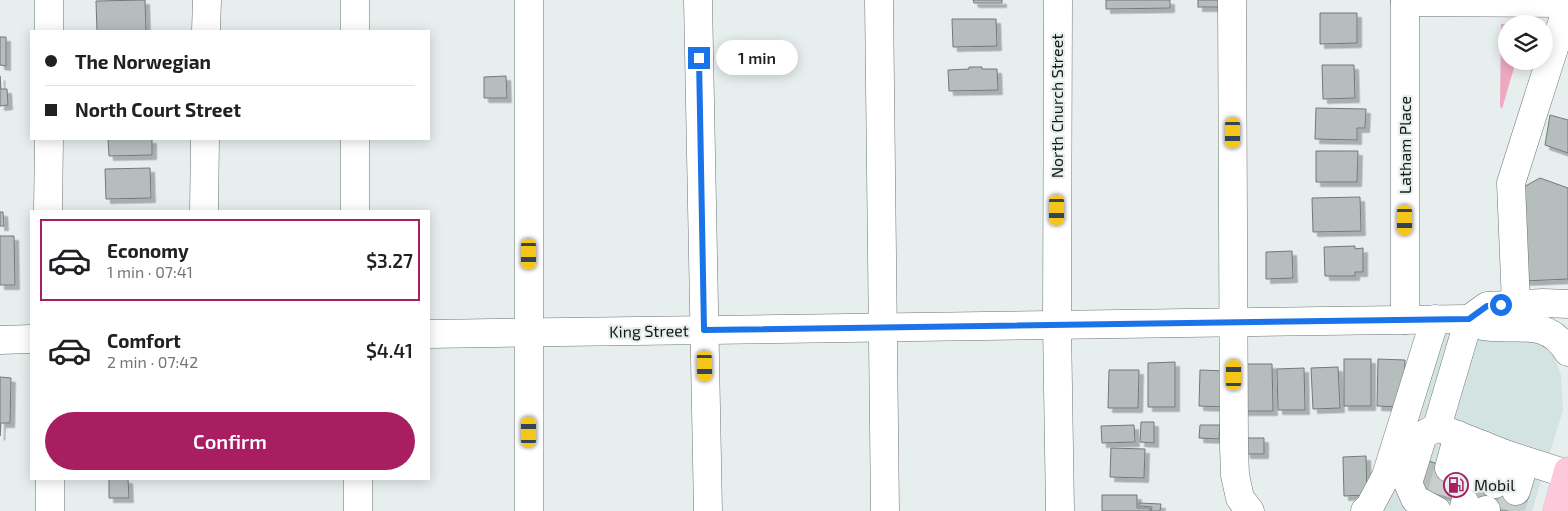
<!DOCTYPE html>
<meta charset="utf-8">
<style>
:root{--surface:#fff;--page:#f2f2f2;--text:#202124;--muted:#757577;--line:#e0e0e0;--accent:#a91e61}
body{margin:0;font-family:"Exo 2",sans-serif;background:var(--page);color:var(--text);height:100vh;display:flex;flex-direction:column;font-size:19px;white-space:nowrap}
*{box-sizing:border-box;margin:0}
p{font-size:16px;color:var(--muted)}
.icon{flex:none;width:28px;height:28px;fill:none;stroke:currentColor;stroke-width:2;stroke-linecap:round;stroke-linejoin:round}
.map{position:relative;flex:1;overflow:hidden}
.details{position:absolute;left:30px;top:210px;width:400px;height:270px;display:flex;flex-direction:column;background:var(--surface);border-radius:0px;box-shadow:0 2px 12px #0003}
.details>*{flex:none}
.banner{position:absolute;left:30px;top:30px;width:400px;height:110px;border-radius:0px;box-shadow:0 2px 12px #0003;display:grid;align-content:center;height:110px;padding:0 15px;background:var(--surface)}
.fabs{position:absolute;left:1498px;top:15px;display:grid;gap:10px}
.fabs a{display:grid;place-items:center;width:55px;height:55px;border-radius:50%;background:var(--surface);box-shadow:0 2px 12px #0003;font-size:25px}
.end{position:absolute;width:22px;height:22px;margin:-11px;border:6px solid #1a73e8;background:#fff;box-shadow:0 0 0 2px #fff}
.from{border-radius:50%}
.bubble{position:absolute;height:35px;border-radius:18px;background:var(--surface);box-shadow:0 2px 12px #0003;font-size:16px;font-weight:600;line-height:35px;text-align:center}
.car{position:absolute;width:15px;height:30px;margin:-15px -8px;border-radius:6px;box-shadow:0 0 4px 1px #0007;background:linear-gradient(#f5c518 24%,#345 0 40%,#f5c518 0 76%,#345 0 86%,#f5c518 0)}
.banner b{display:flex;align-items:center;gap:18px;height:48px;font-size:19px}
.banner b+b{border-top:1px solid var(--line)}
.banner i{width:12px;height:12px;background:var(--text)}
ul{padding:9px 0 0;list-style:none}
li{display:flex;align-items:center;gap:15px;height:82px;margin:0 10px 8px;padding:0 5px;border:2px solid transparent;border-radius:0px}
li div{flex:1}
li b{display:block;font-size:19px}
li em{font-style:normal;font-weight:600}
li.active{border-color:var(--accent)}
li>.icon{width:45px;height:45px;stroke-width:1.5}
.button{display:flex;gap:10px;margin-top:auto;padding:10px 15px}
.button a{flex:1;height:58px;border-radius:30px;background:var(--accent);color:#fff;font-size:20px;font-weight:600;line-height:58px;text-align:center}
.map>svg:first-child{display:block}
.built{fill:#d2e3e1}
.green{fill:#eea9c0}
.building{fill:#b6bdbd;stroke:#727979;filter:url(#shadow)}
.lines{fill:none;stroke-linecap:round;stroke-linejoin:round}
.minor-tunnel{stroke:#c8cece;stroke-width:28;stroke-dasharray:28 14;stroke-linecap:butt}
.minor-casing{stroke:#6e7474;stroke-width:29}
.major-casing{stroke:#c7c8c8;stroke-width:29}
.minor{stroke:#fff;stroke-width:28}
.major{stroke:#fec7da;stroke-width:28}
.route{stroke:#1a73e8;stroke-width:6}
.labels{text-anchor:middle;stroke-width:4.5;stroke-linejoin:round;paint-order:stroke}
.street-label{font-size:16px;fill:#161818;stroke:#e7eeee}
.poi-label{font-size:16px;fill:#161818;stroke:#e7eeee;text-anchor:start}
</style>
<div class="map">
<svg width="1568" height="511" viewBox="0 0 1568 511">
<defs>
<filter id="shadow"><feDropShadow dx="4.5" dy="4.5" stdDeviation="0" flood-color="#0004"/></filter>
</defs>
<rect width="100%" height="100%" fill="#e7eeee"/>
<path class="built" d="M 1438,333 L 1474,337 L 1532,340 L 1543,346 L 1554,357 L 1561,375 L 1563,410 L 1532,511 L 1374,511 Z"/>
<path class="green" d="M 1501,24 L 1506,24 L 1506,61 L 1516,61 L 1502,109 L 1500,106 Z"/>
<g class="building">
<path d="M 145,0 L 146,31 L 97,31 L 96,1 Z"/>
<path d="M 973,0 L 1002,0 L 1002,3 L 974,3 Z"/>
<path d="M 1106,0 L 1170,0 L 1170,8 L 1106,9 Z"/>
<rect x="1198" y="0" width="23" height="7"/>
<path d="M 1320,13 L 1357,13 L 1357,43 L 1320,44 Z"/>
<path d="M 952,19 L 996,19 L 997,46 L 953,47 Z"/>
<path d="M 0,37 L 6,37 L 6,66 L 0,65 Z"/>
<path d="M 1322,65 L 1354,65 L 1355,98 L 1323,99 Z"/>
<path d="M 969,67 L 982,67 L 982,69 L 997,69 L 998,90 L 949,91 L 948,70 L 969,69 Z"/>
<path d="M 0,76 L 1,89 L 7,89 L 8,105 L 0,106 Z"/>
<path d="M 506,76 L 507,98 L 484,98 L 484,77 Z"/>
<path d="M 1316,108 L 1366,109 L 1365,128 L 1357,128 L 1357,140 L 1315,139 Z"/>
<path d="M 1550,115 L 1568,120 L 1568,153 L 1545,145 Z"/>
<path d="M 108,139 L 152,139 L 152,155 L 109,156 Z"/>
<path d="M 1316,151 L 1358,151 L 1357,182 L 1316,182 Z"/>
<path d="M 150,168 L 151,198 L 106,199 L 105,169 Z"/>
<path d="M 1540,178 L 1568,188 L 1568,279 L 1523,281 L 1520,189 Z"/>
<path d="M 1360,197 L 1361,231 L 1313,232 L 1312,198 Z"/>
<path d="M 0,212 L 3,212 L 4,226 L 0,226 Z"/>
<path d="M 0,236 L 14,236 L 15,285 L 0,285 Z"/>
<path d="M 1355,246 L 1355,249 L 1363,248 L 1363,272 L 1355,272 L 1355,276 L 1325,276 L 1324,247 Z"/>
<path d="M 1292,251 L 1293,278 L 1266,279 L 1266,252 Z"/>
<rect x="1344" y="359" width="27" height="47"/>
<path d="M 1378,359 L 1405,360 L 1404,407 L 1377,406 Z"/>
<path d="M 1175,362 L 1175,407 L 1148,407 L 1148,363 Z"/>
<path d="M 1242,364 L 1272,364 L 1273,411 L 1242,411 Z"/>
<path d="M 1338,367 L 1340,408 L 1313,409 L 1311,368 Z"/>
<path d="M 1304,368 L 1305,410 L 1278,410 L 1277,369 Z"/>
<path d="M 1109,370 L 1139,370 L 1138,408 L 1108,408 Z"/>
<path d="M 1200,370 L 1227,371 L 1227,407 L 1199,406 Z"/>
<path d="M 0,377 L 11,378 L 10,423 L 1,423 L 0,436 Z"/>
<path d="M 1141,422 L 1154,422 L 1154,443 L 1140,442 Z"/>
<path d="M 1134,425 L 1135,442 L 1102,443 L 1101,426 Z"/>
<path d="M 1200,425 L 1220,425 L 1219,439 L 1199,438 Z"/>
<path d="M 1245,438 L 1264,438 L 1264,454 L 1246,454 Z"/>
<path d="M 1111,448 L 1145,449 L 1144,478 L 1110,477 Z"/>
<path d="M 1366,456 L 1367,495 L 1344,496 L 1343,457 Z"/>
<path d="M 1423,459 L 1523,494 L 1518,511 L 1490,511 L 1414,485 Z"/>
<path d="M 109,479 L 128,479 L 129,498 L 109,498 Z"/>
<path d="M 1102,495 L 1137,495 L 1137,508 L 1150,508 L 1150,511 L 1102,511 Z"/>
<path d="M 1139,503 L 1161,504 L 1160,511 L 1151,511 L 1152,507 L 1139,506 Z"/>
</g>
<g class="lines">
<g class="minor-tunnel">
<path d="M 1441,495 L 1449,468"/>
<path d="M 1510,511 L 1516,491"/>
</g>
<defs>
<g id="minor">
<path d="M 698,0 L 708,511"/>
<path d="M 879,0 L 885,511"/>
<path d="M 1058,0 L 1057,325 L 1060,511"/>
<path d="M 1232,0 L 1234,447 L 1235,475 L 1240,498 L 1250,511"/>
<path d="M 1405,2 L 1568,3"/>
<path d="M 49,31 L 49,0"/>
<path d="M 206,31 L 207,0"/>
<path d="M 355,31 L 355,0"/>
<path d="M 48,211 L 49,139"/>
<path d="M 204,211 L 205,139"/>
<path d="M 355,211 L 355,139"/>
<path d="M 1516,304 L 1511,183 L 1568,4"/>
<path d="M 1469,319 L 1437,427 L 1505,454 L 1567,474"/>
<path d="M 1469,319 L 1487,306 L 1543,303 L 1568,304"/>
<path d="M 1405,320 L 1405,0"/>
<path d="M 429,334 L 1469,319 C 1473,321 1478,325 1483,326 C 1517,332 1546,316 1568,352"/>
<path d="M 0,340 L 31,339"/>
<path d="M 1449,468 L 1458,435"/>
<path d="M 1473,477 L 1483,445"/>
<path d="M 50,479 L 50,511"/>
<path d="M 358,479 L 358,511"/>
<path d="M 1495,484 L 1505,454"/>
<path d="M 1516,491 L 1525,461"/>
<path d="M 529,511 L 529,0"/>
<path d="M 1365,511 L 1370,506 L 1386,476 L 1435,319"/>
<path d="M 1437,511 L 1415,499 L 1408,483 L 1423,435 L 1437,427"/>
<path d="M 1463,511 L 1465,503"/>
<path d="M 1486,511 L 1486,510"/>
</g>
<path id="major" d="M 1557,511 L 1568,471"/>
</defs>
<use href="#minor" class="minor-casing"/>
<use href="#major" class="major-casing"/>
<use href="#minor" class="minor"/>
<use href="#major" class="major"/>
</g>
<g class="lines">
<path class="route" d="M 699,58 L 704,330 L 1469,319 L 1487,306 L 1501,305"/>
</g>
<defs>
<symbol id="fuel-ring" viewBox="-11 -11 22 22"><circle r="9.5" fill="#e7eeee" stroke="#a91e61" stroke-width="1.5"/><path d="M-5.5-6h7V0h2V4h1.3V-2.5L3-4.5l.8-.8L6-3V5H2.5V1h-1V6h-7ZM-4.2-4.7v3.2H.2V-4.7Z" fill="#a91e61"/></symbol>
</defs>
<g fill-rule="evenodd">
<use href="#fuel-ring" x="1442" y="471" width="28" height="28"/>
</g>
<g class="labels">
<g class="street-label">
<text transform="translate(1057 106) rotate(-90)" y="6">North Church Street</text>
<text transform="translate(1405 145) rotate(-90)" y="6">Latham Place</text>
<text transform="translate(649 331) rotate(-1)" y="6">King Street</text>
</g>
<g class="poi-label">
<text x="1474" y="491">Mobil</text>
</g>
</g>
</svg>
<div class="fabs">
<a><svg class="icon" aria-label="layers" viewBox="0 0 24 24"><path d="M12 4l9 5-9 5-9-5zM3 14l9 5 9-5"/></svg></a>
</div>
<i class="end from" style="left:1501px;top:305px"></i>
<i class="end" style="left:699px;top:58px"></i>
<div class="bubble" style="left:716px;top:40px;width:82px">1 min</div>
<i class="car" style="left:1233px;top:133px;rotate:180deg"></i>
<i class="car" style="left:1057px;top:210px;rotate:180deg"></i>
<i class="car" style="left:1405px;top:220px;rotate:180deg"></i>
<i class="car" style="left:529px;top:254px;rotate:180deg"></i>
<i class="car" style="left:705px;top:366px;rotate:179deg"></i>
<i class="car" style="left:1234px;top:375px;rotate:0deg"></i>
<i class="car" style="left:529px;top:432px;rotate:0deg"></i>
<div class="banner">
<b><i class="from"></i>The Norwegian</b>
<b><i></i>North Court Street</b>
</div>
<section class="details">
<ul>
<li class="active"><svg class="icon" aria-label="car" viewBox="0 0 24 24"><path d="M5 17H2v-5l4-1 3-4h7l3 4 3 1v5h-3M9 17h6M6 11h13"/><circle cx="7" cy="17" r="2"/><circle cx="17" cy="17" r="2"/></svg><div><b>Economy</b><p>1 min · 07:41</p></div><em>$3.27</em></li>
<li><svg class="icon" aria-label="car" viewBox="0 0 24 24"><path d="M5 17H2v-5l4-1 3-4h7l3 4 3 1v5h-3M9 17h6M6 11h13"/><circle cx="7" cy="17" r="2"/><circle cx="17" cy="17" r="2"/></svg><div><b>Comfort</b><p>2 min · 07:42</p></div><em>$4.41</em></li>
</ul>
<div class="button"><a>Confirm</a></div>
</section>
</div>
